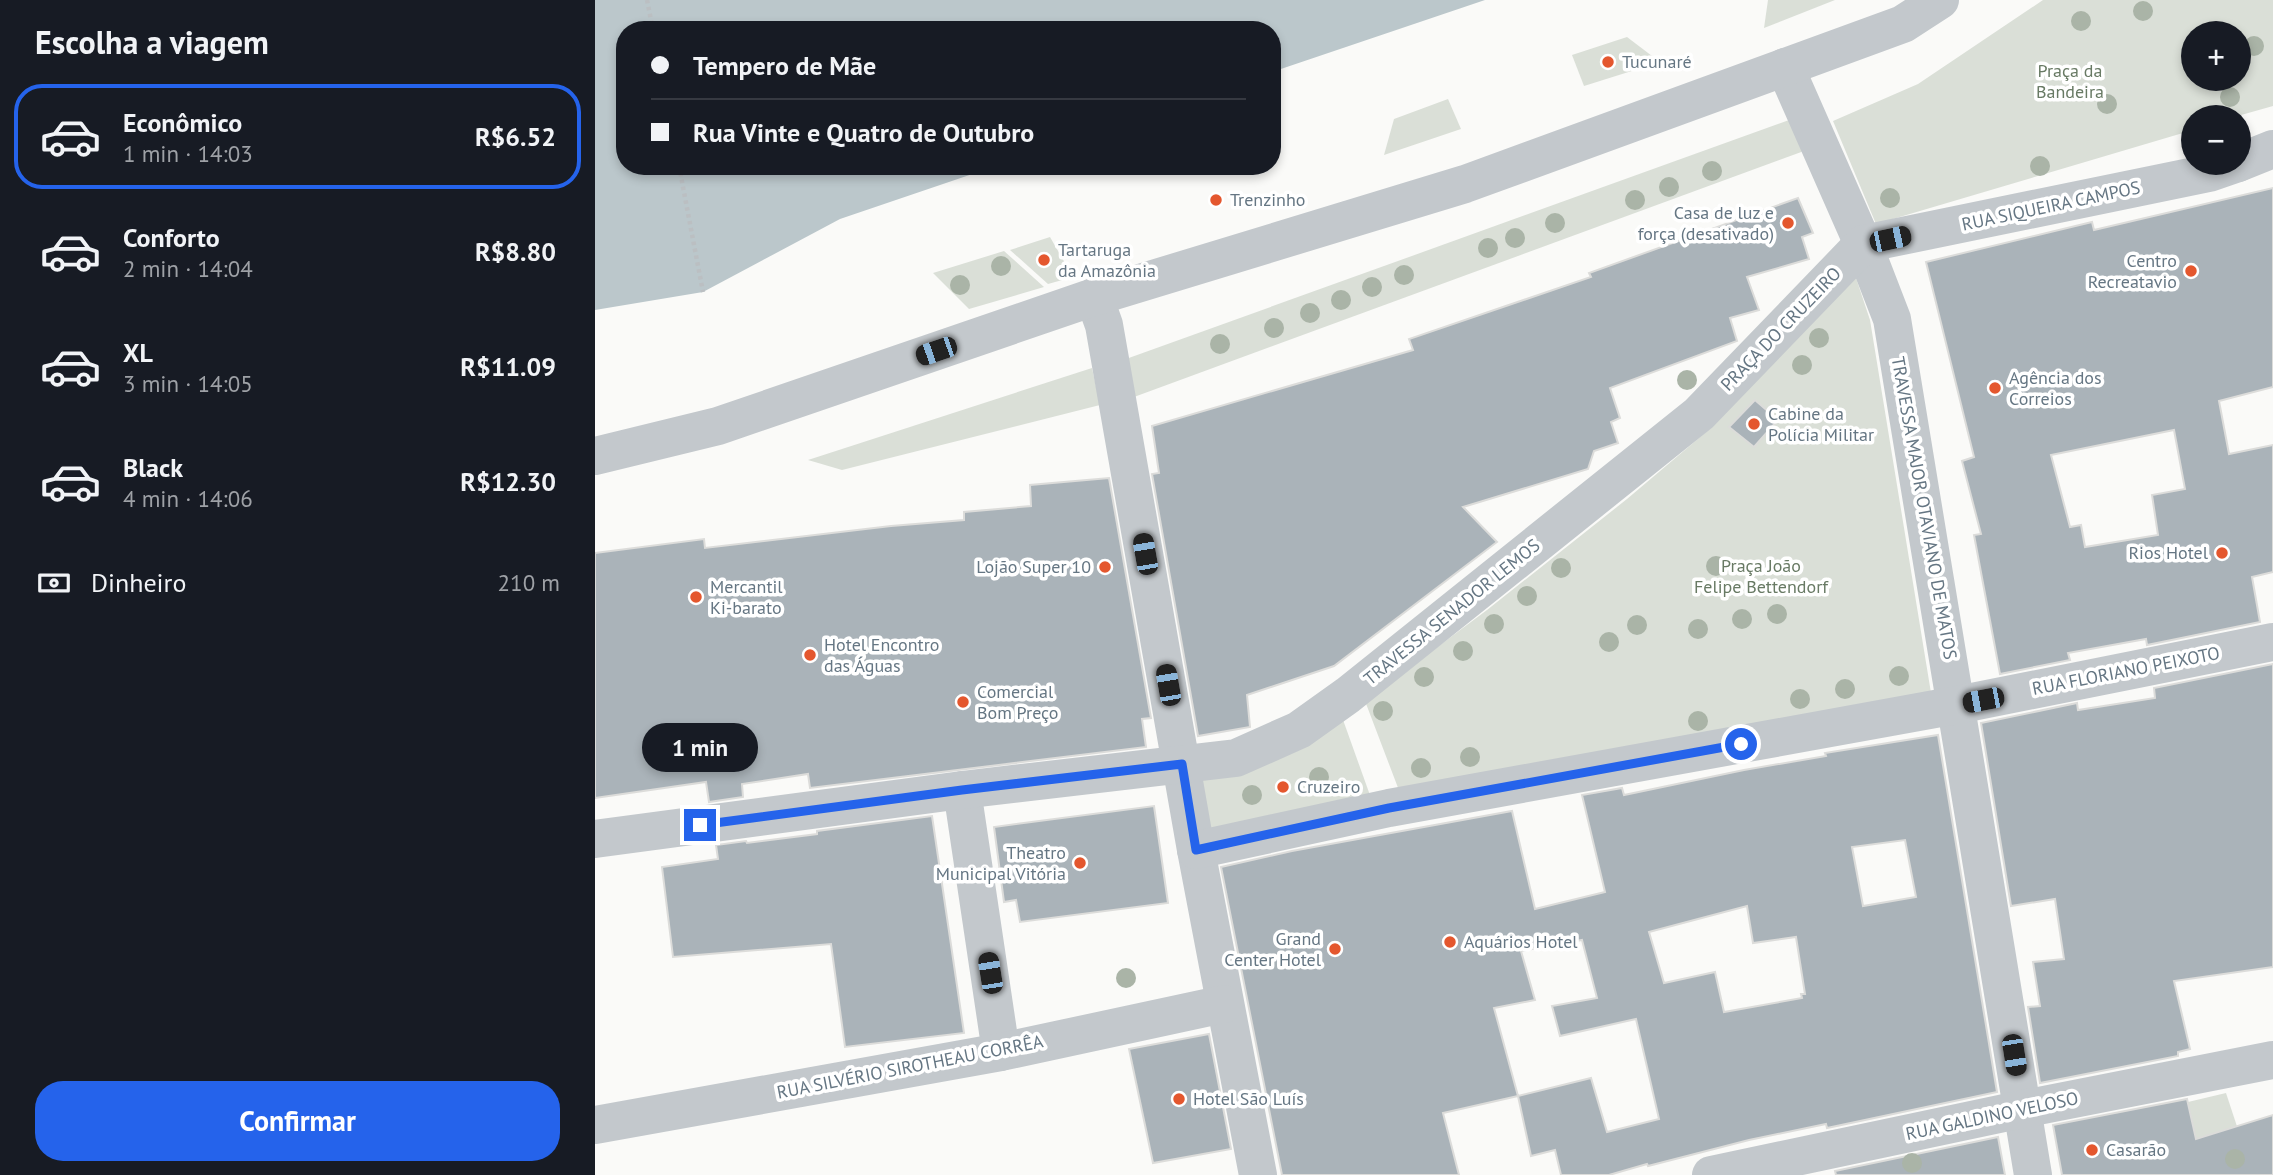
<!DOCTYPE html>
<html lang="pt">
<meta charset="utf-8">
<style>
:root{--surface:#171b24;--page:#20242c;--text:#f1f3f6;--muted:#9ea1a6;--line:#363941;--accent:#2563eb}
body{margin:0;font-family:"PT Sans",sans-serif;background:var(--page);color:var(--text);height:100vh;display:flex;flex-direction:column;font-size:26px;white-space:nowrap}
*{box-sizing:border-box;margin:0}
p{font-size:23px;color:var(--muted)}
.icon{flex:none;width:38px;height:38px;fill:none;stroke:currentColor;stroke-width:2;stroke-linecap:round;stroke-linejoin:round}
.map{position:relative;flex:1;overflow:hidden}
.details{display:flex;flex-direction:column;background:var(--surface);width:595px}
.details>*{flex:none}
.top-card{position:absolute;left:21px;top:21px;width:665px;height:154px;border-radius:28px;box-shadow:0 4px 10px #0003;display:grid;align-content:center;height:154px;padding:0 35px;background:var(--surface)}
.controls{position:absolute;left:1586px;top:21px;display:grid;gap:14px}
.controls a{display:grid;place-items:center;width:70px;height:70px;border-radius:50%;background:var(--surface);box-shadow:0 4px 10px #0003;font-size:35px}
.end{position:absolute;width:32px;height:32px;margin:-16px;border:9px solid #2563eb;background:#fff;box-shadow:0 0 0 4px #fff}
.from{border-radius:50%}
.bubble{position:absolute;height:49px;border-radius:24px;background:var(--surface);box-shadow:0 4px 10px #0003;font-size:23px;font-weight:700;line-height:49px;text-align:center}
.car{position:absolute;width:21px;height:42px;margin:-21px -10px;border-radius:9px;box-shadow:0 0 5px 2px #0007;background:linear-gradient(#222 24%,#8ab4d8 0 40%,#222 0 76%,#8ab4d8 0 86%,#222 0)}
.top-card b{display:flex;align-items:center;gap:24px;height:66px;font-size:26px}
.top-card b+b{border-top:2px solid var(--line)}
.top-card i{width:18px;height:18px;background:var(--text)}
ul{padding:0;list-style:none}
li{display:flex;align-items:center;gap:21px;height:105px;margin:0 14px 10px;padding:0 21px;border:4px solid transparent;border-radius:28px}
li div{flex:1}
li b{display:block;font-size:26px}
li em{font-style:normal;font-weight:700}
li.active{border-color:var(--accent)}
li>.icon{width:63px;height:63px;stroke-width:1.5}
h2{padding:0 35px;font-size:32px;line-height:84px}
.pay{display:flex;align-items:center;gap:18px;height:77px;padding:0 35px;font-size:26px}
.pay p{margin-inline-start:auto}
.primary-button{display:flex;gap:14px;margin-top:auto;padding:14px 35px}
.primary-button a{flex:1;height:80px;border-radius:28px;background:var(--accent);color:#fff;font-size:28px;font-weight:700;line-height:80px;text-align:center}
main{display:flex;flex:1;min-height:0}
.map>svg:first-child{display:block}
.green{fill:#dadfd7;fill-rule:evenodd}
.water{fill:#bbc7cb}
.building{fill:#aab3b9;stroke:#dcdcda;stroke-width:2;fill-rule:evenodd}
.lines{fill:none;stroke-linecap:round;stroke-linejoin:round}
.path{stroke:#bbbfc2;stroke-width:4.5;stroke-dasharray:3.5 3.5;stroke-linecap:butt}
.minor{stroke:#c3c8cc;stroke-width:38}
.tree{fill:#aab4a7}
.route{stroke:#2563eb;stroke-width:9}
.poi-dot{fill:#e4572e;stroke:#fff;stroke-width:2.5}
.labels{text-anchor:middle;stroke-width:7;stroke-linejoin:round;paint-order:stroke}
.poi-label{font-size:18px;fill:#657683;stroke:#fff;text-anchor:start}
.park-label{font-size:18px;fill:#687a64;stroke:#fff}
.street-label{font-size:18px;fill:#657683;stroke:#fff}
</style>
<main>
<section class="details">
<h2>Escolha a viagem</h2>
<ul>
<li class="active"><svg class="icon" aria-label="car" viewBox="0 0 24 24"><path d="M5 17H2v-5l4-1 3-4h7l3 4 3 1v5h-3M9 17h6M6 11h13"/><circle cx="7" cy="17" r="2"/><circle cx="17" cy="17" r="2"/></svg><div><b>Econômico</b><p>1 min · 14:03</p></div><em>R$6.52</em></li>
<li><svg class="icon" aria-label="car" viewBox="0 0 24 24"><path d="M5 17H2v-5l4-1 3-4h7l3 4 3 1v5h-3M9 17h6M6 11h13"/><circle cx="7" cy="17" r="2"/><circle cx="17" cy="17" r="2"/></svg><div><b>Conforto</b><p>2 min · 14:04</p></div><em>R$8.80</em></li>
<li><svg class="icon" aria-label="car" viewBox="0 0 24 24"><path d="M5 17H2v-5l4-1 3-4h7l3 4 3 1v5h-3M9 17h6M6 11h13"/><circle cx="7" cy="17" r="2"/><circle cx="17" cy="17" r="2"/></svg><div><b>XL</b><p>3 min · 14:05</p></div><em>R$11.09</em></li>
<li><svg class="icon" aria-label="car" viewBox="0 0 24 24"><path d="M5 17H2v-5l4-1 3-4h7l3 4 3 1v5h-3M9 17h6M6 11h13"/><circle cx="7" cy="17" r="2"/><circle cx="17" cy="17" r="2"/></svg><div><b>Black</b><p>4 min · 14:06</p></div><em>R$12.30</em></li>
</ul>
<div class="pay"><svg class="icon" aria-label="cash" viewBox="0 0 24 24"><path d="M3 7h18v10H3z"/><circle cx="12" cy="12" r="2"/></svg>Dinheiro<p>210 m</p></div>
<div class="primary-button"><a>Confirmar</a></div>
</section>
<div class="map">
<svg width="1678" height="1175" viewBox="0 0 1678 1175">
<rect width="100%" height="100%" fill="#fafaf8"/>
<g class="green">
<path d="M 1173,0 L 1240,0 L 1169,28 Z"/>
<path d="M 1448,0 L 1678,0 L 1678,106 L 1639,117 L 1598,117 L 1598,130 L 1281,224 L 1238,121 L 1323,84 ZM 1598,33 L 1643,33 L 1643,79 L 1598,79 Z"/>
<path d="M 1032,37 L 1057,56 L 1059,64 L 989,86 L 977,55 Z"/>
<path d="M 853,99 L 866,129 L 789,155 L 799,119 Z"/>
<path d="M 1197,119 L 1209,151 L 539,397 L 531,359 Z"/>
<path d="M 455,237 L 478,277 L 453,284 L 415,250 Z"/>
<path d="M 409,251 L 449,287 L 374,309 L 338,273 Z"/>
<path d="M 1260,275 L 1275,320 L 1336,693 L 805,793 L 770,701 L 892,610 L 1032,499 L 1117,427 Z"/>
<path d="M 497,368 L 505,405 L 247,470 L 213,460 Z"/>
<path d="M 747,717 L 776,798 L 616,831 L 607,778 Z"/>
<path d="M 1631,1093 L 1658,1175 L 1608,1175 L 1593,1102 Z"/>
</g>
<path class="water" d="M 0,0 L 890,0 L 677,72 L 677,30 L 30,30 L 30,166 L 401,166 L 245,219 L 108,292 L 0,310 Z"/>
<g class="building">
<path d="M 1678,188 L 1678,387 L 1624,401 L 1634,454 L 1678,445 L 1678,572 L 1657,577 L 1665,622 L 1552,645 L 1551,639 L 1473,653 L 1475,660 L 1405,674 L 1379,535 L 1386,534 L 1367,461 L 1379,457 L 1331,262 L 1497,222 L 1499,230 ZM 1579,430 L 1590,489 L 1557,495 L 1563,535 L 1490,547 L 1486,525 L 1475,527 L 1456,455 Z"/>
<path d="M 1203,198 L 1218,233 L 1207,237 L 1214,259 L 1152,277 L 1164,310 L 1135,318 L 1142,341 L 1015,388 L 1025,418 L 1016,422 L 1023,443 L 999,451 L 993,469 L 868,507 L 902,542 L 739,666 L 652,695 L 655,727 L 603,736 L 557,474 L 564,473 L 557,426 L 818,350 L 814,339 L 996,277 L 994,273 Z"/>
<path d="M 1160,400 L 1183,420 L 1159,447 L 1134,427 Z"/>
<path d="M 514,478 L 556,718 L 547,719 L 551,747 L 215,788 L 213,774 L 147,784 L 148,797 L 114,802 L 111,782 L 0,798 L 0,553 L 109,539 L 110,548 L 296,526 L 369,520 L 369,512 L 436,506 L 435,485 Z"/>
<path d="M 1678,664 L 1678,967 L 1579,981 L 1595,1049 L 1583,1052 L 1583,1056 L 1445,1083 L 1433,1007 L 1445,1006 L 1438,962 L 1469,959 L 1460,899 L 1416,906 L 1386,723 L 1482,703 L 1483,710 L 1560,698 L 1559,688 Z"/>
<path d="M 1343,735 L 1402,1092 L 1232,1128 L 1231,1124 L 1154,1140 L 1053,1166 L 1052,1164 L 1014,1175 L 966,1175 L 960,1150 L 936,1156 L 923,1096 L 848,1113 L 864,1175 L 687,1175 L 626,867 L 697,851 L 917,811 L 940,909 L 1010,892 L 987,795 L 1027,788 L 1029,795 L 1149,770 L 1231,756 L 1230,753 ZM 1310,840 L 1321,897 L 1268,906 L 1257,847 ZM 1152,906 L 1158,943 L 1201,937 L 1210,994 L 1206,994 L 1207,998 L 1129,1012 L 1120,972 L 1069,983 L 1054,932 ZM 987,940 L 1002,998 L 957,1006 L 965,1036 L 1041,1019 L 1064,1119 L 1012,1132 L 996,1078 L 923,1096 L 899,1008 L 940,1000 L 926,951 Z"/>
<path d="M 559,806 L 573,903 L 425,922 L 421,900 L 409,902 L 399,827 Z"/>
<path d="M 337,816 L 369,1033 L 250,1047 L 236,944 L 78,957 L 67,867 L 123,859 L 121,845 L 151,841 L 152,843 L 222,834 L 222,831 Z"/>
<path d="M 614,1034 L 636,1149 L 558,1163 L 534,1049 Z"/>
<path d="M 1592,1099 L 1601,1139 L 1678,1115 L 1678,1175 L 1467,1175 L 1458,1125 Z"/>
<path d="M 1403,1137 L 1410,1175 L 1241,1175 L 1240,1171 Z"/>
</g>
<g class="lines">
<g class="path">
<path d="M 52,0 L 58,30"/>
<path d="M 84,166 L 108,292"/>
</g>
<g class="minor">
<path d="M 1190,67 L 1268,244 L 1297,319 L 1438,1175"/>
<path d="M 1643,163 L 1678,149"/>
<path d="M 499,297 L 509,325 L 601,850 L 663,1175"/>
<path d="M 0,456 L 123,426 L 499,297 L 870,184 L 1308,24 L 1345,0"/>
<path d="M 367,790 L 406,1052"/>
<path d="M 0,839 L 367,790 L 641,758 L 704,730 L 753,695 L 1104,414 L 1268,244 L 1614,173 L 1643,163"/>
<path d="M 601,850 L 794,808 L 1362,705 L 1678,642"/>
<path d="M 0,1125 L 406,1052 L 629,1004"/>
<path d="M 1116,1175 L 1428,1109 L 1678,1060"/>
</g>
</g>
<g class="tree">
<circle cx="1548" cy="11" r="10"/>
<circle cx="1486" cy="21" r="10"/>
<circle cx="1659" cy="46" r="10"/>
<circle cx="1635" cy="97" r="10"/>
<circle cx="1512" cy="104" r="10"/>
<circle cx="1445" cy="166" r="10"/>
<circle cx="1117" cy="171" r="10"/>
<circle cx="1074" cy="187" r="10"/>
<circle cx="1295" cy="198" r="10"/>
<circle cx="1040" cy="200" r="10"/>
<circle cx="960" cy="223" r="10"/>
<circle cx="920" cy="238" r="10"/>
<circle cx="893" cy="248" r="10"/>
<circle cx="406" cy="266" r="10"/>
<circle cx="809" cy="275" r="10"/>
<circle cx="365" cy="285" r="10"/>
<circle cx="777" cy="287" r="10"/>
<circle cx="746" cy="300" r="10"/>
<circle cx="715" cy="313" r="10"/>
<circle cx="679" cy="328" r="10"/>
<circle cx="1224" cy="338" r="10"/>
<circle cx="625" cy="344" r="10"/>
<circle cx="1207" cy="365" r="10"/>
<circle cx="1092" cy="380" r="10"/>
<circle cx="1121" cy="566" r="10"/>
<circle cx="966" cy="568" r="10"/>
<circle cx="932" cy="596" r="10"/>
<circle cx="1182" cy="614" r="10"/>
<circle cx="1147" cy="619" r="10"/>
<circle cx="899" cy="624" r="10"/>
<circle cx="1042" cy="625" r="10"/>
<circle cx="1103" cy="629" r="10"/>
<circle cx="1014" cy="642" r="10"/>
<circle cx="868" cy="651" r="10"/>
<circle cx="1304" cy="676" r="10"/>
<circle cx="829" cy="677" r="10"/>
<circle cx="1250" cy="689" r="10"/>
<circle cx="1205" cy="699" r="10"/>
<circle cx="788" cy="711" r="10"/>
<circle cx="1103" cy="721" r="10"/>
<circle cx="875" cy="757" r="10"/>
<circle cx="826" cy="768" r="10"/>
<circle cx="724" cy="777" r="10"/>
<circle cx="657" cy="795" r="10"/>
<circle cx="531" cy="978" r="10"/>
<circle cx="1640" cy="1159" r="10"/>
<circle cx="1317" cy="1163" r="10"/>
</g>
<g class="lines">
<path class="route" d="M 105,825 L 367,790 L 587,764 L 601,850 L 794,808 L 1146,744"/>
</g>
<g class="poi-dot">
<circle cx="1013" cy="62" r="7"/>
<circle cx="621" cy="200" r="7"/>
<circle cx="1193" cy="223" r="7"/>
<circle cx="449" cy="260" r="7"/>
<circle cx="1596" cy="271" r="7"/>
<circle cx="1400" cy="388" r="7"/>
<circle cx="1159" cy="424" r="7"/>
<circle cx="1627" cy="553" r="7"/>
<circle cx="510" cy="567" r="7"/>
<circle cx="101" cy="597" r="7"/>
<circle cx="215" cy="655" r="7"/>
<circle cx="368" cy="702" r="7"/>
<circle cx="688" cy="787" r="7"/>
<circle cx="485" cy="863" r="7"/>
<circle cx="855" cy="942" r="7"/>
<circle cx="740" cy="949" r="7"/>
<circle cx="584" cy="1099" r="7"/>
<circle cx="1497" cy="1150" r="7"/>
</g>
<g class="labels">
<g class="poi-label">
<text x="1027" y="68">Tucunaré</text>
<text x="635" y="206">Trenzinho</text>
<text x="1179" y="219" text-anchor="end">Casa de luz e<tspan x="1179" dy="21">força (desativado)</tspan></text>
<text x="463" y="256">Tartaruga<tspan x="463" dy="21">da Amazônia</tspan></text>
<text x="1582" y="267" text-anchor="end">Centro<tspan x="1582" dy="21">Recreatavio</tspan></text>
<text x="1414" y="384">Agência dos<tspan x="1414" dy="21">Correios</tspan></text>
<text x="1173" y="420">Cabine da<tspan x="1173" dy="21">Polícia Militar</tspan></text>
<text x="1613" y="559" text-anchor="end">Rios Hotel</text>
<text x="496" y="573" text-anchor="end">Lojão Super 10</text>
<text x="115" y="593">Mercantil<tspan x="115" dy="21">Ki-barato</tspan></text>
<text x="229" y="651">Hotel Encontro<tspan x="229" dy="21">das Águas</tspan></text>
<text x="382" y="698">Comercial<tspan x="382" dy="21">Bom Preço</tspan></text>
<text x="702" y="793">Cruzeiro</text>
<text x="471" y="859" text-anchor="end">Theatro<tspan x="471" dy="21">Municipal Vitória</tspan></text>
<text x="726" y="945" text-anchor="end">Grand<tspan x="726" dy="21">Center Hotel</tspan></text>
<text x="869" y="948">Aquários Hotel</text>
<text x="598" y="1105">Hotel São Luís</text>
<text x="1511" y="1156">Casarão</text>
</g>
<g class="park-label">
<text x="1475" y="77">Praça da<tspan x="1475" dy="21">Bandeira</tspan></text>
<text x="1166" y="572">Praça João<tspan x="1166" dy="21">Felipe Bettendorf</tspan></text>
</g>
<g class="street-label">
<text transform="translate(1456 206) rotate(-12)" y="6">RUA SIQUEIRA CAMPOS</text>
<text transform="translate(1186 329) rotate(-46)" y="6">PRAÇA DO CRUZEIRO</text>
<text transform="translate(1329 508) rotate(80)" y="6">TRAVESSA MAJOR OTAVIANO DE MATOS</text>
<text transform="translate(857 612) rotate(-39)" y="6">TRAVESSA SENADOR LEMOS</text>
<text transform="translate(1531 671) rotate(-11)" y="6">RUA FLORIANO PEIXOTO</text>
<text transform="translate(315 1067) rotate(-11)" y="6">RUA SILVÉRIO SIROTHEAU CORRÊA</text>
<text transform="translate(1397 1116) rotate(-12)" y="6">RUA GALDINO VELOSO</text>
</g>
</g>
</svg>
<div class="controls">
<a>+</a>
<a>−</a>
</div>
<i class="end from" style="left:1146px;top:744px"></i>
<i class="end" style="left:105px;top:825px"></i>
<div class="bubble" style="left:47px;top:723px;width:116px">1 min</div>
<i class="car" style="left:1295px;top:239px;rotate:78deg"></i>
<i class="car" style="left:341px;top:351px;rotate:251deg"></i>
<i class="car" style="left:550px;top:554px;rotate:350deg"></i>
<i class="car" style="left:573px;top:685px;rotate:350deg"></i>
<i class="car" style="left:1388px;top:700px;rotate:259deg"></i>
<i class="car" style="left:395px;top:973px;rotate:351deg"></i>
<i class="car" style="left:1419px;top:1055px;rotate:171deg"></i>
<div class="top-card">
<b><i class="from"></i>Tempero de Mãe</b>
<b><i></i>Rua Vinte e Quatro de Outubro</b>
</div>
</div>
</main>
